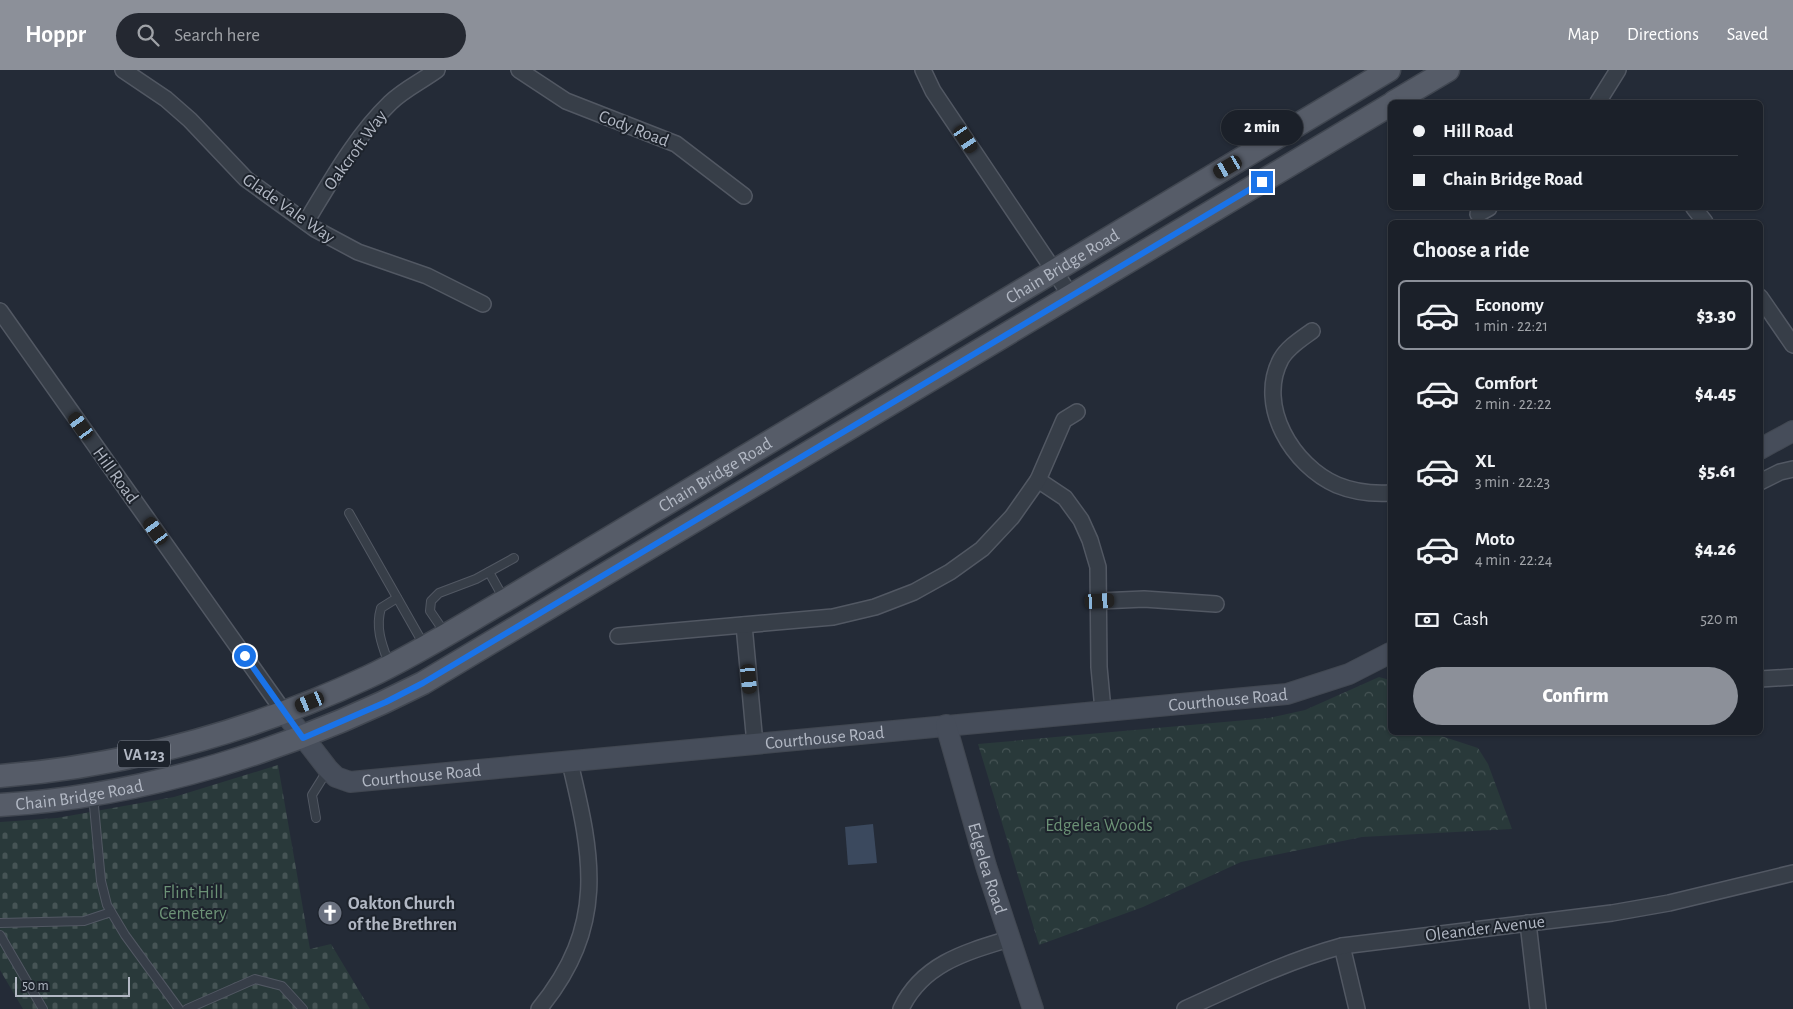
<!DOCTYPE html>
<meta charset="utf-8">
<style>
:root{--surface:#1b2029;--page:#242831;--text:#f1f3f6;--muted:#a0a3a8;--line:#393e46;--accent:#8c9099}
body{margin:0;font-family:"Alegreya Sans",sans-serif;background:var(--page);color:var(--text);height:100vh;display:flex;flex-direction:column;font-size:19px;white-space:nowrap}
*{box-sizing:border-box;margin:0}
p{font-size:16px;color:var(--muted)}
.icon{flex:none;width:28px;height:28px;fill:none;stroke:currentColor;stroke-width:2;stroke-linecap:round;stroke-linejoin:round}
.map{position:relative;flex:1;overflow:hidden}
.panel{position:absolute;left:1388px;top:150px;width:375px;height:515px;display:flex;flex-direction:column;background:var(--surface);border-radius:8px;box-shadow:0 1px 4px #0004,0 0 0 1px var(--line)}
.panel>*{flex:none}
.hud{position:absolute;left:1388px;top:30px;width:375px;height:110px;border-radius:8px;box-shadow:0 1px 4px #0004,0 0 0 1px var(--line);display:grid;align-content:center;height:110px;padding:0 25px;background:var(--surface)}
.scale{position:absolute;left:15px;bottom:12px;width:115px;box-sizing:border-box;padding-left:5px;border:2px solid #b2b8c4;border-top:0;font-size:14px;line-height:18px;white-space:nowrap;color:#b2b8c4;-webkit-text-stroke:4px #1d232c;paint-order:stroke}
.end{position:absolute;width:22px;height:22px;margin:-11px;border:6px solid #1a73e8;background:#fff;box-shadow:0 0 0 2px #fff}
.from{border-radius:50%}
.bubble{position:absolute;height:35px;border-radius:18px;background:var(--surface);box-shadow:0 1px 4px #0004,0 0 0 1px var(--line);font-size:16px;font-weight:800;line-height:35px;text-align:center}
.car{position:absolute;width:15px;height:30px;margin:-15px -8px;border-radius:6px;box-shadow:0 0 4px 1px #0007;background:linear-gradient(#222 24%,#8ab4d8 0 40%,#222 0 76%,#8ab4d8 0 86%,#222 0)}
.hud b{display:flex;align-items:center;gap:18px;height:48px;font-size:19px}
.hud b+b{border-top:1px solid var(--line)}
.hud i{width:12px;height:12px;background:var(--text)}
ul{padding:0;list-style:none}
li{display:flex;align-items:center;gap:15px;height:70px;margin:0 10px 8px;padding:0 15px;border:2px solid transparent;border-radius:8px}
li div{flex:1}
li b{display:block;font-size:19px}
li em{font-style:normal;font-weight:800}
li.current{border-color:var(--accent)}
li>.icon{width:45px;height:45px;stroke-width:1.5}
h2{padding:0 25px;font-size:22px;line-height:60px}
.pay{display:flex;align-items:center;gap:12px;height:55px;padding:0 25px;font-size:19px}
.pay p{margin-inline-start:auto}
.action{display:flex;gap:10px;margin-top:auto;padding:10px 25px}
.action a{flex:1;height:58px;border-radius:30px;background:var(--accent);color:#fff;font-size:20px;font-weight:800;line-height:58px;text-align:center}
header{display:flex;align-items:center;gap:30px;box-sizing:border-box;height:70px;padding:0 25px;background:var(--accent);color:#fff}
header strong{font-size:24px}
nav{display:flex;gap:28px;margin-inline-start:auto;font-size:18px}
.search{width:350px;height:45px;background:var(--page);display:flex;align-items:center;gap:12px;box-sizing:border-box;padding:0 18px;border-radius:28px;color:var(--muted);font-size:19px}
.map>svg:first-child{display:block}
.forest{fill:url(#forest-crowns)}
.cemetery{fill:url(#cemetery-stones)}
.water{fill:#3b495e}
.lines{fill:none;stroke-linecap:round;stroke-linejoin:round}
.lane-casing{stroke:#525863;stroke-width:10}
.street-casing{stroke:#525863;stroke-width:18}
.secondary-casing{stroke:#414751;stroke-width:22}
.primary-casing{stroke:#414751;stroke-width:25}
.lane{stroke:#373e48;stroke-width:8}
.street{stroke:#373e48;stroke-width:15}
.secondary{stroke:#464d5a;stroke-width:20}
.primary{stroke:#565c68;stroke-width:22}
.route{stroke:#1a73e8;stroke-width:6}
.labels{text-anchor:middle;stroke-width:4;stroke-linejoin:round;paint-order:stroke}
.shield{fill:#1d232c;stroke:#858b96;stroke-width:1}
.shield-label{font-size:16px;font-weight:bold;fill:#b2b8c4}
.street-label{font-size:18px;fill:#b2b8c4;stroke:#1d232c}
.park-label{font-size:18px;fill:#6c9276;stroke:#1d232c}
.poi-label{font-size:18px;font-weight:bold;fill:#b2b8c4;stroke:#1d232c;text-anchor:start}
</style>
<header>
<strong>Hoppr</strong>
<div class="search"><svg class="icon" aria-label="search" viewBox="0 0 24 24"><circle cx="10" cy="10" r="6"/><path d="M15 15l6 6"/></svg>Search here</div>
<nav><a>Map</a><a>Directions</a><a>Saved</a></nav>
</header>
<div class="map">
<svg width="1793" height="939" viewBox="0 0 1793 939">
<defs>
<pattern id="forest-crowns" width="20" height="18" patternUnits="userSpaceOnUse" patternTransform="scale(1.25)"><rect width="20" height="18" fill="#29393a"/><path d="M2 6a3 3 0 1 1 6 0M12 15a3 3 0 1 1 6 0" fill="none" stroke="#465455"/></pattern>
<pattern id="cemetery-stones" width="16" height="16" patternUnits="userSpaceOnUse" patternTransform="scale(1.25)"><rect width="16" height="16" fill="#29393a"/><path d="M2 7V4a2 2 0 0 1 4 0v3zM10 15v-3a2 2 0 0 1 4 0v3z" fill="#465455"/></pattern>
</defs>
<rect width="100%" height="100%" fill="#242b37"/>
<path class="forest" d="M 1379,607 L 1390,610 L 1390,662 L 1432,663 L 1478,678 L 1488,694 L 1512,759 L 1362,767 L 1241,792 L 1143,837 L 1039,875 L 978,674 L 1269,648 L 1305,640 Z"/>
<path class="cemetery" d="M 278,695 L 310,879 L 331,874 L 370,939 L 23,939 L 0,900 L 0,752 L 57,748 L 174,727 Z"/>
<path class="water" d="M 873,754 L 877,793 L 848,795 L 845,757 Z"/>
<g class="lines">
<defs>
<g id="lane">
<path d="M 349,443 L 424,575"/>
<path d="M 489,502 L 504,529"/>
<path d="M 445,563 L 430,541 L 431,531 L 439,523 L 476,509 L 514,488"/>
<path d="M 389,594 C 382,575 375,558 381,538 L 397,528"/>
<path d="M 98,726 L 94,736 L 101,811 L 107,835 L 125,865 L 179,939"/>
<path d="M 316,748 L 312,725 L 327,701"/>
<path d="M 0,853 L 84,851 L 111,842"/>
<path d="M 0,865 L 43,939"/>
<path d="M 187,939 L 255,909 L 282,916 L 303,939"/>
</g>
<g id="street">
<path d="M 123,0 L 166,29 L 190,50 L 246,109 L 315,159 L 358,182 L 427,206 L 483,234"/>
<path d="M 519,0 L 566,31 L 676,74 L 744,126"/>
<path d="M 923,0 L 933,21 L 1071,226"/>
<path d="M 1598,32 L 1618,0"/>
<path d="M 1694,138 L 1705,152"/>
<path d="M 1478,144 L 1489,138"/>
<path d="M 306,152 C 331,111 355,67 390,33 C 403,20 422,11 437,0"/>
<path d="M 1760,227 L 1793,275"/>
<path d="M 0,241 L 284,642"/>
<path d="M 1312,261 C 1301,269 1288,277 1281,289 C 1256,336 1293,396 1337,415 C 1354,422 1372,424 1390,423"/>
<path d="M 1038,410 L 1065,428 L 1081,450 L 1090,470 L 1098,497 L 1099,597 L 1103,640"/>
<path d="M 1760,412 L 1780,402 L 1793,399"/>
<path d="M 1100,531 L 1144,529 L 1216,534"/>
<path d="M 744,555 L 755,674"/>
<path d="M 618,566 L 833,547 L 875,537 L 914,522 L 950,502 L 982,479 L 1012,447 L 1038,410 L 1064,350 L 1077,342"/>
<path d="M 1760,609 L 1793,607"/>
<path d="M 1528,853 L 1538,939"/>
<path d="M 1342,876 L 1357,939"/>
<path d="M 539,939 C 607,856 593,788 570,693"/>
<path d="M 901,939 C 922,894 966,882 1009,869"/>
<path d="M 1185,939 C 1236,916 1287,891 1342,876 L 1612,843 L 1669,833 L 1793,803"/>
</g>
<g id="secondary">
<path d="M 1760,379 L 1793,361"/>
<path id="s1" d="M 284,642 L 328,699 L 336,707 L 350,712 L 1287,624 L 1349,604 L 1390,583"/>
<path id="s2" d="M 946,655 L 986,796 L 1033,939"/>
</g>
<g id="primary">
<path d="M 1394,32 L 1448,0"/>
<path id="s3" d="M 0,706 C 128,696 252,661 368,607 C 417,584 464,554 511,527 L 1389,0"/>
<path id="s4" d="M 0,735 C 144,727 295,678 423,613 L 1390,35"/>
</g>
</defs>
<use href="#lane" class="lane-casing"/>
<use href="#street" class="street-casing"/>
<use href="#secondary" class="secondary-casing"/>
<use href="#primary" class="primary-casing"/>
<use href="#lane" class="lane"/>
<use href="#street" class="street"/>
<use href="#secondary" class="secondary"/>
<use href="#primary" class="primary"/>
</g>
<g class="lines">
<path class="route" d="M 245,586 L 303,668 L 386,632 L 423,613 L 1262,112"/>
</g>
<defs>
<symbol id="church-disc" viewBox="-11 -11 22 22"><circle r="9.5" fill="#6b7280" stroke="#1d232c"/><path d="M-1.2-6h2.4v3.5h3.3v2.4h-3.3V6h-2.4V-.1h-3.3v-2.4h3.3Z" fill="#fff"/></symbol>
</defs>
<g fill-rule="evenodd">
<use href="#church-disc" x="316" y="829" width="28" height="28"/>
</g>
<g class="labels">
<rect class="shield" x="118" y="670.5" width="52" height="27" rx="4"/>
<g class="shield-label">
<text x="144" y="690">VA 123</text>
</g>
<g class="street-label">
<text transform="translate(634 58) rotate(21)" y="6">Cody Road</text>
<text transform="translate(355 80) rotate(-54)" y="6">Oakcroft Way</text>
<text transform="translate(289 138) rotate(35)" y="6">Glade Vale Way</text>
<text dy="6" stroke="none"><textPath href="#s3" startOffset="1190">Chain Bridge Road</textPath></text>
<text dy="6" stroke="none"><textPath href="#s3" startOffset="785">Chain Bridge Road</textPath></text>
<text transform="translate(116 405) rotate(54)" y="6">Hill Road</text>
<text dy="6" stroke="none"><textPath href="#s1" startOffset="980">Courthouse Road</textPath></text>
<text dy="6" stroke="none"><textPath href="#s1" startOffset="575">Courthouse Road</textPath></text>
<text dy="6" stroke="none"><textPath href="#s1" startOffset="170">Courthouse Road</textPath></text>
<text dy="6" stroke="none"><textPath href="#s4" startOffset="80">Chain Bridge Road</textPath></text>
<text dy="6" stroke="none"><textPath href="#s2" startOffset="149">Edgelea Road</textPath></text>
<text transform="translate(1485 858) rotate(-7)" y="6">Oleander Avenue</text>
</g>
<g class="park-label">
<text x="1099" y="761">Edgelea Woods</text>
<text x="193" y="828">Flint Hill<tspan x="193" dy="21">Cemetery</tspan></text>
</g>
<g class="poi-label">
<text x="348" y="839">Oakton Church<tspan x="348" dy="21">of the Brethren</tspan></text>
</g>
</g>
</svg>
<div class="scale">50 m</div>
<i class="end from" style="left:245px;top:586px"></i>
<i class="end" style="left:1262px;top:112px"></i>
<div class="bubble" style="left:1221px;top:40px;width:82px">2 min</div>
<i class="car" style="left:966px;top:69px;rotate:146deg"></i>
<i class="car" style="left:1228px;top:97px;rotate:240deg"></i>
<i class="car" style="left:81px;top:356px;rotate:324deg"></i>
<i class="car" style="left:156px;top:461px;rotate:324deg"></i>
<i class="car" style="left:1100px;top:531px;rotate:87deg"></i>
<i class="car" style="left:749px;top:609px;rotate:174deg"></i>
<i class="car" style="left:310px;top:632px;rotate:248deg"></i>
<div class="hud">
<b><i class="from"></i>Hill Road</b>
<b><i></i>Chain Bridge Road</b>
</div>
<section class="panel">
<h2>Choose a ride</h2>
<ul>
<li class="current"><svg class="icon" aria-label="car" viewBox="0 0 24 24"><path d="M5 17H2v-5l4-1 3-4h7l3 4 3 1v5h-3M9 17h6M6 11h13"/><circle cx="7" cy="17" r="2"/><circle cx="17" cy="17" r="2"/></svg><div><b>Economy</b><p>1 min · 22:21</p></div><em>$3.30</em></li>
<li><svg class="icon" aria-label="car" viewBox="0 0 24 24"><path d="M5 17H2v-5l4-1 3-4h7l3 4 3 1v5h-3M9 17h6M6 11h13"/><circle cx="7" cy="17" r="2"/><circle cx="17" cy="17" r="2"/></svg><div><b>Comfort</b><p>2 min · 22:22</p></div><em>$4.45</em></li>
<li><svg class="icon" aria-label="car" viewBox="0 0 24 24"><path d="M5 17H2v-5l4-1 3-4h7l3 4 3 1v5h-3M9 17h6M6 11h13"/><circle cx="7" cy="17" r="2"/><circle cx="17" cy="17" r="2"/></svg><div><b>XL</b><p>3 min · 22:23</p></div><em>$5.61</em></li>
<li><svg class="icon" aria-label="car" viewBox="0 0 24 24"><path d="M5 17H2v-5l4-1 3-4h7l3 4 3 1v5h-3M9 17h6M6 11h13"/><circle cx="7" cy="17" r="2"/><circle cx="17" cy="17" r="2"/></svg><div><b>Moto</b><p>4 min · 22:24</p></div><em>$4.26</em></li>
</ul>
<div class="pay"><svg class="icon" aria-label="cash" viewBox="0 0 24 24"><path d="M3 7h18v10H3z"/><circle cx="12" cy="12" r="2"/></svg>Cash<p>520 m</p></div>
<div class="action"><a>Confirm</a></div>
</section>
</div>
